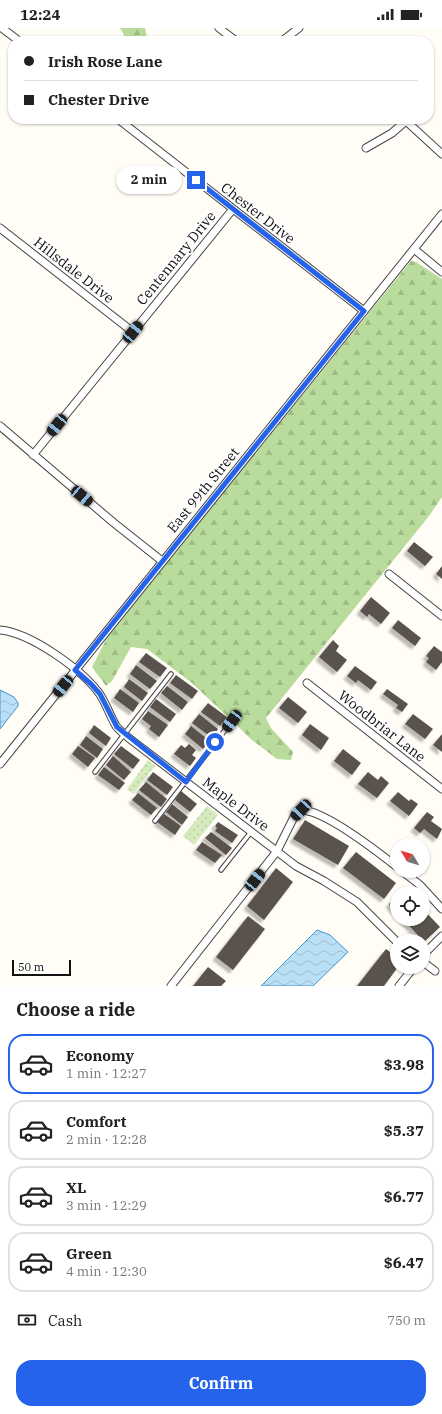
<!DOCTYPE html>
<meta charset="utf-8">
<style>
:root{--surface:#fff;--page:#f6f6f6;--text:#222;--muted:#767676;--line:#e0e0e0;--accent:#2563eb}
body{margin:0;font-family:"IBM Plex Serif",serif;background:var(--page);color:var(--text);height:100vh;display:flex;flex-direction:column;font-size:15px;white-space:nowrap}
*{box-sizing:border-box;margin:0}
p{font-size:13px;color:var(--muted)}
.icon{flex:none;width:22px;height:22px;fill:none;stroke:currentColor;stroke-width:2;stroke-linecap:round;stroke-linejoin:round}
.map{position:relative;height:958px;overflow:hidden}
.sheet{display:flex;flex-direction:column;background:var(--surface);flex:1}
.sheet>*{flex:none}
.hud{position:absolute;left:8px;top:8px;width:426px;height:88px;border-radius:16px;box-shadow:0 1px 3px #0004;display:grid;align-content:center;height:88px;padding:0 16px;background:var(--surface)}
.needle{width:26px;rotate:308deg}
.buttons{position:absolute;left:390px;top:810px;display:grid;gap:8px}
.buttons a{display:grid;place-items:center;width:40px;height:40px;border-radius:50%;background:var(--surface);box-shadow:0 1px 3px #0004;font-size:20px}
.scale{position:absolute;left:12px;bottom:10px;width:59px;box-sizing:border-box;padding-left:4px;border:2px solid #111;border-top:0;font-size:11px;line-height:14px;white-space:nowrap;color:#111;-webkit-text-stroke:3px #fff;paint-order:stroke}
.end{position:absolute;width:18px;height:18px;margin:-9px;border:5px solid #2563eb;background:#fff;box-shadow:0 0 0 2px #fff}
.from{border-radius:50%}
.bubble{position:absolute;height:28px;border-radius:14px;background:var(--surface);box-shadow:0 1px 3px #0004;font-size:13px;font-weight:700;line-height:28px;text-align:center}
.car{position:absolute;width:12px;height:24px;margin:-12px -6px;border-radius:5px;box-shadow:0 0 3px 1px #0007;background:linear-gradient(#222 24%,#8ab4d8 0 40%,#222 0 76%,#8ab4d8 0 86%,#222 0)}
.hud b{display:flex;align-items:center;gap:14px;height:38px;font-size:15px}
.hud b+b{border-top:1px solid var(--line)}
.hud i{width:10px;height:10px;background:var(--text)}
ul{padding:0;list-style:none}
li{display:flex;align-items:center;gap:12px;height:60px;margin:0 8px 6px;padding:0 8px;border:2px solid var(--line);border-radius:16px}
li div{flex:1}
li b{display:block;font-size:15px}
li em{font-style:normal;font-weight:700}
li.current{border-color:var(--accent)}
li>.icon{width:36px;height:36px;stroke-width:1.5}
h2{padding:0 16px;font-size:18px;line-height:48px}
.pay{display:flex;align-items:center;gap:10px;height:44px;padding:0 16px;font-size:15px}
.pay p{margin-inline-start:auto}
.action{display:flex;gap:8px;margin-top:auto;padding:8px 16px}
.action a{flex:1;height:46px;border-radius:16px;background:var(--accent);color:#fff;font-size:16px;font-weight:700;line-height:46px;text-align:center}
.status{display:flex;justify-content:space-between;align-items:center;height:28px;padding:0 20px;background:var(--surface);direction:ltr}
.status svg{height:11px;fill:currentColor}
.map>svg:first-child{display:block}
.grass{fill:url(#grass-dots)}
.forest{fill:url(#forest-firs)}
.water{fill:url(#water-waves);stroke:#3f96cf}
.building{fill:#5a524d;filter:url(#shadow)}
.lines{fill:none;stroke-linecap:round;stroke-linejoin:round}
.lane-casing{stroke:#444;stroke-width:5.5}
.street-casing{stroke:#444;stroke-width:9}
.lane{stroke:#fff;stroke-width:3.5}
.street{stroke:#fff;stroke-width:7}
.route{stroke:#2563eb;stroke-width:5}
.labels{text-anchor:middle;stroke-width:4;stroke-linejoin:round;paint-order:stroke}
.street-label{font-size:14px;fill:#111;stroke:#fff}
</style>
<div class="status"><b>12:24</b><svg viewBox="0 0 49 12"><path d="M0 12V9h3v3zM5 12V6h3v6zM10 12V3h3v9zM15 12V0h3v12zM26 1h20v11H26zM47 4h2v5h-2z"/></svg></div>
<div class="map">
<svg width="442" height="958" viewBox="0 0 442 958">
<defs>
<pattern id="grass-dots" width="8" height="8" patternUnits="userSpaceOnUse"><rect width="8" height="8" fill="#d5ebbd"/><path d="M2 2h.1M6 6h.1" fill="none" stroke="#b6c8a1" stroke-width="1.8" stroke-linecap="round"/></pattern>
<pattern id="forest-firs" width="22" height="20" patternUnits="userSpaceOnUse"><rect width="22" height="20" fill="#b9dc9c"/><path d="M5 1l3.5 6h-7zM16 11l3.5 6h-7z" fill="#9ebc85"/></pattern>
<pattern id="water-waves" width="16" height="10" patternUnits="userSpaceOnUse"><rect width="16" height="10" fill="#b9e0f7"/><path d="M0 5q4-4 8 0t8 0" fill="none" stroke="#9ebfd3"/></pattern>
<filter id="shadow"><feDropShadow dx="-3.5" dy="3.5" stdDeviation="1" flood-color="#0004"/></filter>
</defs>
<rect width="100%" height="100%" fill="#fffdf5"/>
<g class="grass">
<path d="M 148,732 L 155,738 L 133,766 L 127,761 Z"/>
<path d="M 207,778 L 218,787 L 194,817 L 183,808 Z"/>
</g>
<g class="forest">
<path d="M 120,0 L 145,0 L 148,13 L 119,13 L 124,7 Z"/>
<path d="M 411,233 L 416,234 L 442,251 L 442,469 L 429,488 L 266,690 L 271,700 L 293,724 L 291,732 L 277,731 L 252,712 L 192,655 L 147,621 L 131,619 L 112,653 L 106,658 L 92,639 L 110,604 Z"/>
</g>
<g class="water">
<path d="M 0,662 L 14,669 L 18,675 L 18,678 L 0,701 Z"/>
<path d="M 317,902 L 330,907 L 348,924 L 313,958 L 261,958 Z"/>
</g>
<g class="building">
<path d="M 414,514 L 433,529 L 425,538 L 407,523 Z"/>
<path d="M 442,538 L 442,551 L 436,546 Z"/>
<path d="M 371,569 L 390,585 L 381,596 L 369,586 L 367,589 L 360,583 Z"/>
<path d="M 398,592 L 421,610 L 415,618 L 392,600 Z"/>
<path d="M 333,612 L 339,618 L 336,623 L 347,632 L 337,644 L 319,629 Z"/>
<path d="M 434,618 L 442,624 L 442,634 L 436,642 L 426,634 L 429,630 L 426,628 Z"/>
<path d="M 146,625 L 167,640 L 160,649 L 139,634 Z"/>
<path d="M 136,637 L 157,653 L 150,661 L 130,646 Z"/>
<path d="M 355,638 L 377,654 L 371,662 L 358,652 L 356,655 L 347,648 Z"/>
<path d="M 176,647 L 198,663 L 192,671 L 170,655 Z"/>
<path d="M 129,651 L 148,665 L 142,673 L 124,659 Z"/>
<path d="M 167,658 L 188,674 L 182,682 L 161,665 Z"/>
<path d="M 120,661 L 139,675 L 133,684 L 114,670 Z"/>
<path d="M 387,661 L 408,676 L 402,684 L 396,680 L 398,677 L 383,666 Z"/>
<path d="M 288,669 L 307,684 L 298,695 L 279,680 Z"/>
<path d="M 156,671 L 176,686 L 170,694 L 150,679 Z"/>
<path d="M 208,675 L 227,689 L 220,698 L 201,684 Z"/>
<path d="M 148,683 L 168,697 L 159,709 L 149,701 L 151,698 L 142,691 Z"/>
<path d="M 199,686 L 218,701 L 212,710 L 192,695 Z"/>
<path d="M 413,686 L 433,701 L 425,711 L 405,696 Z"/>
<path d="M 310,696 L 329,710 L 321,722 L 302,707 Z"/>
<path d="M 94,697 L 111,710 L 106,718 L 89,705 Z"/>
<path d="M 191,698 L 210,713 L 203,721 L 185,706 Z"/>
<path d="M 442,706 L 442,724 L 433,717 Z"/>
<path d="M 86,708 L 103,721 L 97,730 L 80,717 Z"/>
<path d="M 189,716 L 196,722 L 192,727 L 196,730 L 190,738 L 174,726 L 181,717 L 185,720 Z"/>
<path d="M 78,718 L 95,730 L 88,739 L 72,726 Z"/>
<path d="M 121,718 L 140,732 L 133,741 L 114,726 Z"/>
<path d="M 343,721 L 361,735 L 352,747 L 334,733 Z"/>
<path d="M 113,728 L 131,744 L 124,752 L 106,737 Z"/>
<path d="M 104,739 L 125,755 L 119,762 L 98,747 Z"/>
<path d="M 153,744 L 173,759 L 167,767 L 147,752 Z"/>
<path d="M 368,744 L 378,752 L 381,748 L 389,755 L 377,770 L 358,756 Z"/>
<path d="M 146,754 L 167,771 L 161,779 L 139,762 Z"/>
<path d="M 181,763 L 197,776 L 190,784 L 175,772 Z"/>
<path d="M 398,764 L 409,773 L 411,771 L 418,776 L 409,788 L 390,773 Z"/>
<path d="M 138,765 L 157,780 L 151,787 L 132,772 Z"/>
<path d="M 172,776 L 188,789 L 182,797 L 166,784 Z"/>
<path d="M 427,784 L 434,789 L 431,793 L 442,801 L 437,811 L 424,801 L 420,805 L 414,800 Z"/>
<path d="M 164,786 L 181,798 L 175,807 L 157,794 Z"/>
<path d="M 305,792 L 349,818 L 338,837 L 293,811 Z"/>
<path d="M 218,794 L 238,807 L 232,815 L 215,803 L 217,800 L 215,798 Z"/>
<path d="M 211,804 L 232,820 L 226,827 L 205,810 Z"/>
<path d="M 202,814 L 222,827 L 215,835 L 196,822 Z"/>
<path d="M 356,824 L 396,855 L 384,871 L 343,840 Z"/>
<path d="M 276,840 L 293,854 L 264,892 L 247,878 Z"/>
<path d="M 397,868 L 397,885 L 389,876 Z"/>
<path d="M 423,881 L 440,899 L 424,914 L 403,891 L 423,891 Z"/>
<path d="M 248,888 L 265,901 L 233,942 L 216,929 Z"/>
<path d="M 386,921 L 397,929 L 397,939 L 398,939 L 384,958 L 357,958 Z"/>
<path d="M 208,939 L 226,953 L 221,958 L 193,958 Z"/>
</g>
<g class="lines">
<defs>
<g id="lane">
<path d="M 95,744 L 171,646"/>
<path d="M 155,793 L 232,693"/>
<path d="M 221,842 L 251,804"/>
</g>
<g id="street">
<path d="M 2,0 L 19,13"/>
<path d="M 219,0 L 236,13"/>
<path d="M 282,13 L 299,0"/>
<path d="M 118,91 L 364,283"/>
<path d="M 406,93 L 442,126"/>
<path d="M 366,120 L 392,105 L 408,91"/>
<path d="M 0,200 L 133,304"/>
<path d="M 414,221 L 442,244"/>
<path d="M 0,398 L 114,495 L 162,533"/>
<path d="M 33,427 L 233,181"/>
<path d="M 389,546 L 442,588"/>
<path d="M 0,602 C 31,605 81,641 99,665 C 106,675 110,688 116,698 C 120,703 125,707 130,711 L 296,838 L 324,853 L 357,874 L 397,914"/>
<path d="M 307,655 L 442,761"/>
<path d="M 0,736 L 442,186"/>
<path d="M 402,843 L 420,857 L 442,881"/>
<path d="M 423,927 L 442,908"/>
<path d="M 423,934 L 435,943"/>
<path d="M 171,958 L 277,823 L 294,789 L 301,782 C 324,782 378,824 397,839"/>
<path d="M 399,958 L 414,939"/>
</g>
</defs>
<use href="#lane" class="lane-casing"/>
<use href="#street" class="street-casing"/>
<use href="#lane" class="lane"/>
<use href="#street" class="street"/>
</g>
<g class="lines">
<path class="route" d="M 196,152 L 364,283 L 75,642 L 91,656 L 100,666 L 117,699 L 186,754 L 215,714"/>
</g>
<g class="labels">
<g class="street-label">
<text transform="translate(258 185) rotate(38)" y="5">Chester Drive</text>
<text transform="translate(176 230) rotate(-51)" y="5">Centennary Drive</text>
<text transform="translate(74 242) rotate(38)" y="5">Hillsdale Drive</text>
<text transform="translate(203 462) rotate(-51)" y="5">East 99th Street</text>
<text transform="translate(382 698) rotate(38)" y="5">Woodbriar Lane</text>
<text transform="translate(236 776) rotate(37)" y="5">Maple Drive</text>
</g>
</g>
</svg>
<div class="buttons">
<a><svg class="needle" viewBox="-14 -14 28 28"><path d="M0-13l5 13h-10z" fill="#e53935"/><path d="M0 13l5-13h-10z" fill="#767676"/></svg></a>
<a><svg class="icon" aria-label="locate" viewBox="0 0 24 24"><circle cx="12" cy="12" r="6"/><path d="M12 2v4M12 18v4M2 12h4M18 12h4"/></svg></a>
<a><svg class="icon" aria-label="layers" viewBox="0 0 24 24"><path d="M12 4l9 5-9 5-9-5zM3 14l9 5 9-5"/></svg></a>
</div>
<div class="scale">50 m</div>
<i class="end from" style="left:215px;top:714px"></i>
<i class="end" style="left:196px;top:152px"></i>
<div class="bubble" style="left:116px;top:138px;width:66px">2 min</div>
<i class="car" style="left:133px;top:304px;rotate:39deg"></i>
<i class="car" style="left:57px;top:397px;rotate:219deg"></i>
<i class="car" style="left:82px;top:468px;rotate:130deg"></i>
<i class="car" style="left:63px;top:658px;rotate:219deg"></i>
<i class="car" style="left:232px;top:693px;rotate:217deg"></i>
<i class="car" style="left:301px;top:782px;rotate:223deg"></i>
<i class="car" style="left:255px;top:852px;rotate:38deg"></i>
<div class="hud">
<b><i class="from"></i>Irish Rose Lane</b>
<b><i></i>Chester Drive</b>
</div>
</div>
<section class="sheet">
<h2>Choose a ride</h2>
<ul>
<li class="current"><svg class="icon" aria-label="car" viewBox="0 0 24 24"><path d="M5 17H2v-5l4-1 3-4h7l3 4 3 1v5h-3M9 17h6M6 11h13"/><circle cx="7" cy="17" r="2"/><circle cx="17" cy="17" r="2"/></svg><div><b>Economy</b><p>1 min · 12:27</p></div><em>$3.98</em></li>
<li><svg class="icon" aria-label="car" viewBox="0 0 24 24"><path d="M5 17H2v-5l4-1 3-4h7l3 4 3 1v5h-3M9 17h6M6 11h13"/><circle cx="7" cy="17" r="2"/><circle cx="17" cy="17" r="2"/></svg><div><b>Comfort</b><p>2 min · 12:28</p></div><em>$5.37</em></li>
<li><svg class="icon" aria-label="car" viewBox="0 0 24 24"><path d="M5 17H2v-5l4-1 3-4h7l3 4 3 1v5h-3M9 17h6M6 11h13"/><circle cx="7" cy="17" r="2"/><circle cx="17" cy="17" r="2"/></svg><div><b>XL</b><p>3 min · 12:29</p></div><em>$6.77</em></li>
<li><svg class="icon" aria-label="car" viewBox="0 0 24 24"><path d="M5 17H2v-5l4-1 3-4h7l3 4 3 1v5h-3M9 17h6M6 11h13"/><circle cx="7" cy="17" r="2"/><circle cx="17" cy="17" r="2"/></svg><div><b>Green</b><p>4 min · 12:30</p></div><em>$6.47</em></li>
</ul>
<div class="pay"><svg class="icon" aria-label="cash" viewBox="0 0 24 24"><path d="M3 7h18v10H3z"/><circle cx="12" cy="12" r="2"/></svg>Cash<p>750 m</p></div>
<div class="action"><a>Confirm</a></div>
</section>
